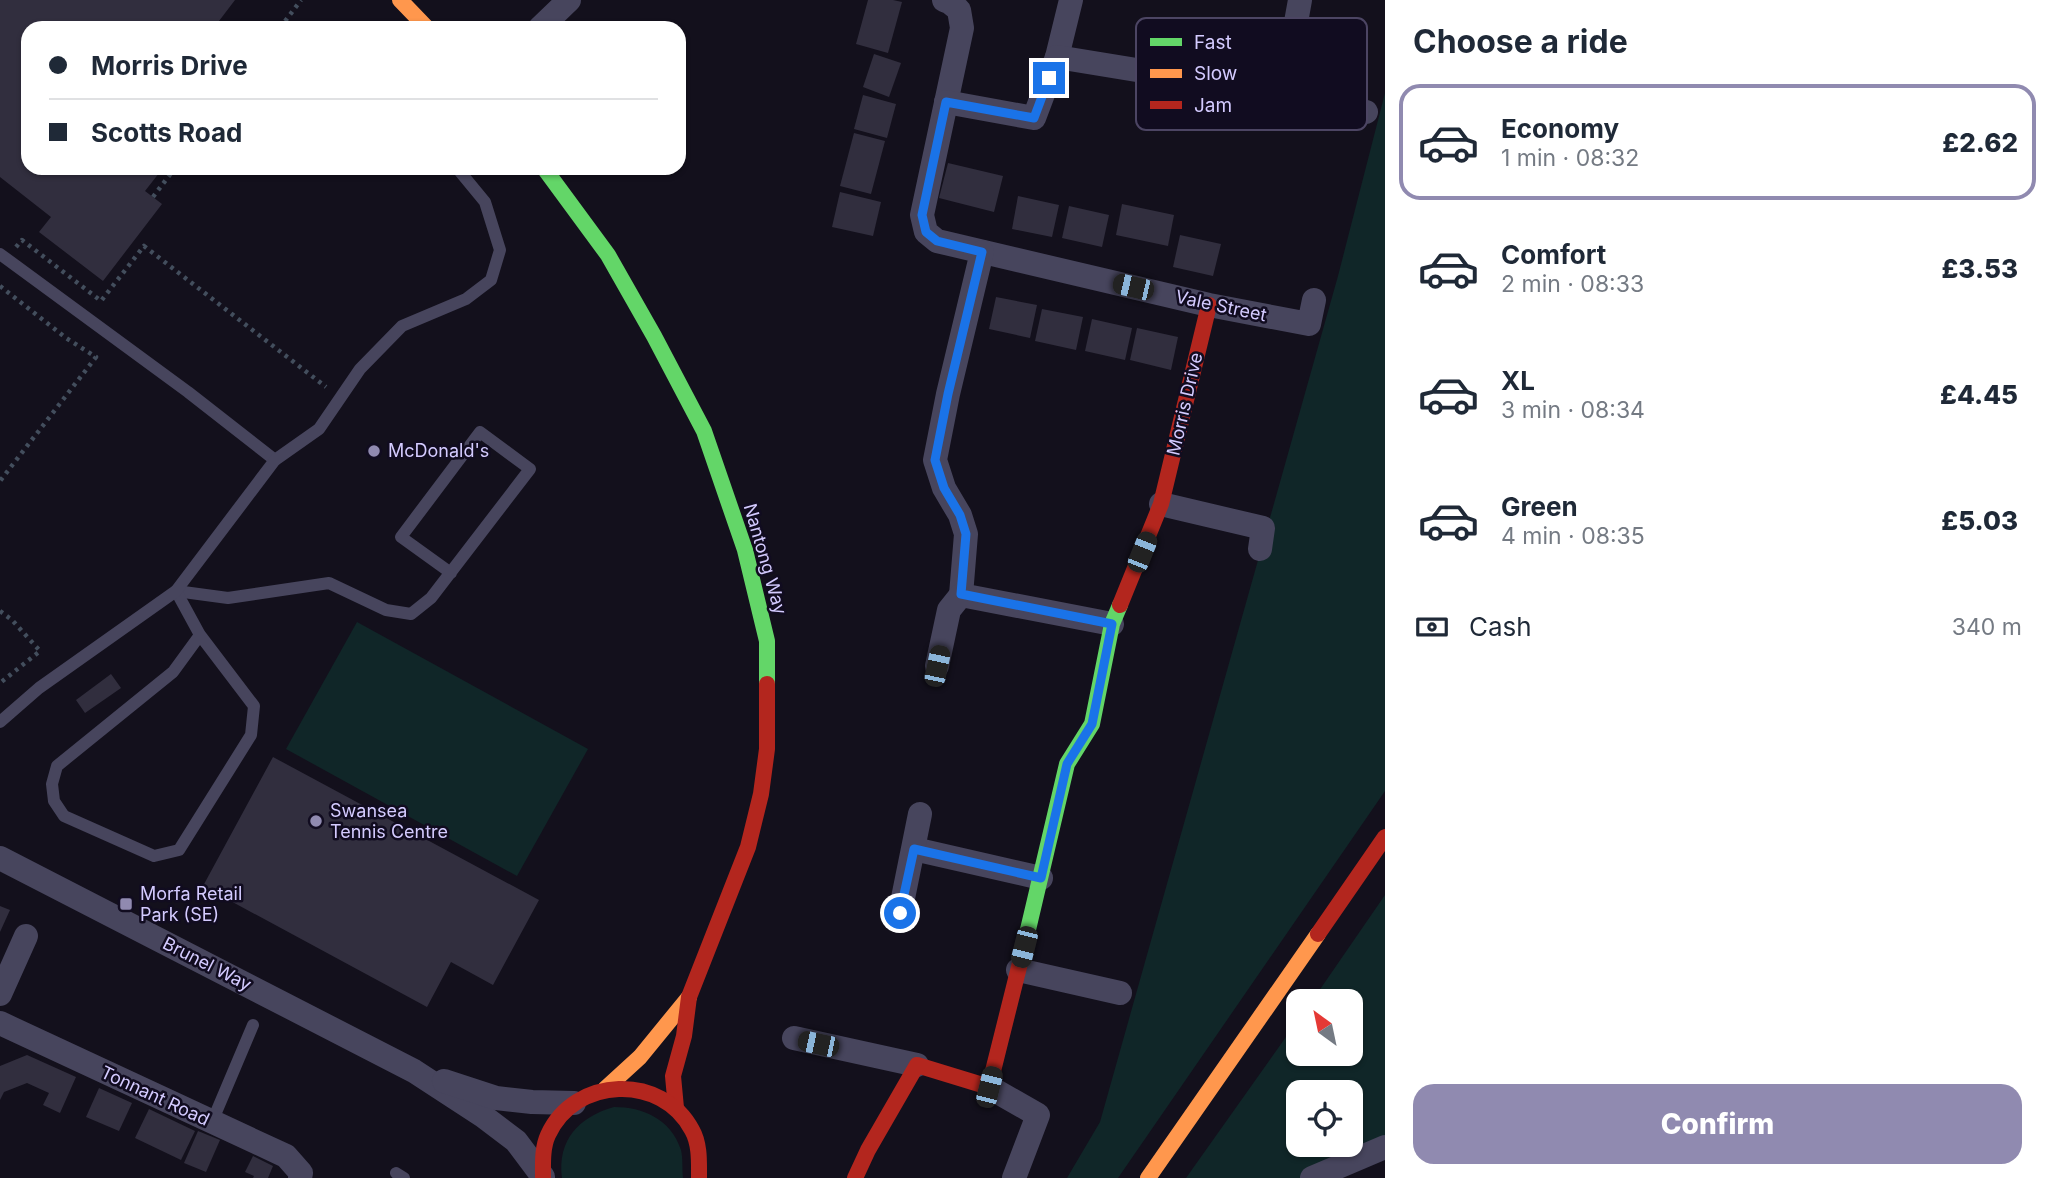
<!DOCTYPE html>
<meta charset="utf-8">
<style>
:root{--surface:#fff;--page:#f6f6f7;--text:#1f2937;--muted:#747a83;--line:#e0e1e3;--accent:#908ab0}
body{margin:0;font-family:Inter,sans-serif;background:var(--page);color:var(--text);height:100vh;display:flex;flex-direction:column;font-size:26px;white-space:nowrap}
*{box-sizing:border-box;margin:0}
p{font-size:23px;color:var(--muted)}
.icon{flex:none;width:38px;height:38px;fill:none;stroke:currentColor;stroke-width:2;stroke-linecap:round;stroke-linejoin:round}
.map{position:relative;flex:1;overflow:hidden}
.panel{display:flex;flex-direction:column;background:var(--surface);width:665px}
.panel>*{flex:none}
.top-card{position:absolute;left:21px;top:21px;width:665px;height:154px;border-radius:21px;box-shadow:0 2px 5px #0004;display:grid;align-content:center;height:154px;padding:0 28px;background:var(--surface)}
.needle{width:46px;rotate:327deg}
.tools{position:absolute;left:1286px;top:989px;display:grid;gap:14px}
.tools a{display:grid;place-items:center;width:77px;height:77px;border-radius:14px;background:var(--surface);box-shadow:0 2px 5px #0004;font-size:35px}
.end{position:absolute;width:32px;height:32px;margin:-16px;border:9px solid #1a73e8;background:#fff;box-shadow:0 0 0 4px #fff}
.from{border-radius:50%}
.car{position:absolute;width:21px;height:42px;margin:-21px -10px;border-radius:9px;box-shadow:0 0 5px 2px #0007;background:linear-gradient(#222 24%,#8ab4d8 0 40%,#222 0 76%,#8ab4d8 0 86%,#222 0)}
.top-card b{display:flex;align-items:center;gap:24px;height:66px;font-size:26px}
.top-card b+b{border-top:2px solid var(--line)}
.top-card i{width:18px;height:18px;background:var(--text)}
ul{padding:0;list-style:none}
li{display:flex;align-items:center;gap:21px;height:116px;margin:0 14px 10px;padding:0 14px;border:4px solid transparent;border-radius:21px}
li div{flex:1}
li b{display:block;font-size:26px}
li em{font-style:normal;font-weight:800}
li.active{border-color:var(--accent)}
li>.icon{width:63px;height:63px;stroke-width:1.5}
h2{padding:0 28px;font-size:32px;line-height:84px}
.pay{display:flex;align-items:center;gap:18px;height:77px;padding:0 28px;font-size:26px}
.pay p{margin-inline-start:auto}
.action{display:flex;gap:14px;margin-top:auto;padding:14px 28px}
.action a{flex:1;height:80px;border-radius:21px;background:var(--accent);color:#fff;font-size:28px;font-weight:800;line-height:80px;text-align:center}
main{display:flex;flex:1;min-height:0}
.map>svg:first-child{display:block}
.green{fill:#102628;fill-rule:evenodd}
.building{fill:#312e3e}
.lines{fill:none;stroke-linecap:round;stroke-linejoin:round}
.path{stroke:#434e5d;stroke-width:4.5;stroke-dasharray:3.5 5;stroke-linecap:butt}
.lane{stroke:#47455d;stroke-width:12}
.street{stroke:#47455d;stroke-width:24}
.fast{stroke:#63d668;stroke-width:16}
.slow{stroke:#ff974d;stroke-width:16}
.jam{stroke:#b3261e;stroke-width:16}
.route{stroke:#1a73e8;stroke-width:9}
.poi-dot{fill:#908ab0;stroke:#110c20;stroke-width:2.5}
.labels{text-anchor:middle;stroke-width:5;stroke-linejoin:round;paint-order:stroke}
.street-label{font-size:18px;fill:#d4cbff;stroke:#110c20}
.poi-label{font-size:18px;fill:#d4cbff;stroke:#110c20;text-anchor:start}
.key{fill:#110c20;stroke:#4c4563;stroke-width:2}
.key-label{font-size:19px;fill:#d4cbff}
</style>
<main>
<div class="map">
<svg width="1385" height="1178" viewBox="0 0 1385 1178">
<rect width="100%" height="100%" fill="#13101c"/>
<g class="green">
<path d="M 1385,93 L 1385,791 L 1118,1178 L 1067,1178 L 1100,1122 L 1338,276 Z"/>
<path d="M 357,622 L 588,749 L 517,876 L 286,749 Z"/>
<path d="M 1385,895 L 1385,1147 L 1312,1178 L 1186,1178 L 1298,1020 L 1298,1054 L 1351,1054 L 1351,1001 L 1312,1001 ZM 1298,1092 L 1351,1092 L 1351,1144 L 1298,1144 Z"/>
<path d="M 614,1107 C 643,1107 671,1119 681,1150 C 683,1158 682,1169 683,1178 L 562,1178 C 557,1140 579,1117 614,1107 Z"/>
</g>
<g class="building">
<path d="M 0,0 L 235,0 L 219,21 L 228,28 L 28,28 L 28,168 L 163,168 L 145,191 L 162,204 L 103,281 L 39,232 L 51,217 L 0,177 Z"/>
<path d="M 868,0 L 893,0 L 902,2 L 888,53 L 856,44 Z"/>
<path d="M 874,54 L 901,63 L 889,97 L 863,87 Z"/>
<path d="M 863,95 L 896,104 L 887,138 L 854,129 Z"/>
<path d="M 854,133 L 885,141 L 871,194 L 840,186 Z"/>
<path d="M 948,163 L 1003,176 L 994,212 L 939,198 Z"/>
<path d="M 840,192 L 881,202 L 873,236 L 832,227 Z"/>
<path d="M 1018,196 L 1059,205 L 1052,237 L 1012,229 Z"/>
<path d="M 1122,204 L 1174,215 L 1168,246 L 1116,235 Z"/>
<path d="M 1069,206 L 1109,215 L 1102,247 L 1062,238 Z"/>
<path d="M 1180,235 L 1221,244 L 1213,276 L 1173,267 Z"/>
<path d="M 996,297 L 1037,305 L 1030,338 L 989,329 Z"/>
<path d="M 1042,309 L 1083,317 L 1076,350 L 1035,341 Z"/>
<path d="M 1092,319 L 1132,328 L 1125,360 L 1085,351 Z"/>
<path d="M 1137,328 L 1178,337 L 1171,370 L 1130,360 Z"/>
<path d="M 111,674 L 121,688 L 85,713 L 76,700 Z"/>
<path d="M 273,757 L 539,900 L 493,985 L 451,962 L 427,1007 L 203,886 Z"/>
<path d="M 0,906 L 10,910 L 0,932 Z"/>
<path d="M 27,1055 L 76,1077 L 60,1113 L 43,1105 L 49,1093 L 27,1083 L 4,1092 L 0,1100 L 0,1066 Z"/>
<path d="M 99,1088 L 132,1103 L 119,1131 L 86,1117 Z"/>
<path d="M 149,1109 L 195,1131 L 181,1160 L 135,1138 Z"/>
<path d="M 198,1131 L 220,1140 L 206,1172 L 184,1163 Z"/>
<path d="M 253,1156 L 273,1166 L 268,1178 L 253,1178 L 254,1176 L 245,1172 Z"/>
</g>
<g class="lines">
<g class="path">
<path d="M 280,28 L 301,0"/>
<path d="M 153,197 L 175,168"/>
<path d="M 16,247 L 22,240 L 101,301 L 144,246 L 326,387"/>
<path d="M 0,286 L 66,338 L 96,357 L 0,481"/>
<path d="M 0,611 L 12,620 L 40,651 L 0,683"/>
</g>
<g class="lane">
<path d="M 0,254 L 188,392 L 275,460"/>
<path d="M 176,591 L 228,598 L 329,583 L 386,610 L 411,614 L 431,598 L 530,469 L 480,432 L 401,537 L 451,573"/>
<path d="M 176,591 L 200,635 L 254,706 L 251,735 L 179,850 L 154,856 L 64,816 L 54,801 L 52,784 L 57,766 L 173,672 L 200,635"/>
<path d="M 0,722 L 39,688 L 176,591 L 275,460 L 319,429 L 360,369 L 402,326 L 466,299 L 491,280 L 500,250 L 485,202 L 457,168"/>
<path d="M 212,1122 L 253,1025"/>
<path d="M 396,1173 L 404,1178"/>
</g>
<g class="street">
<path d="M 944,0 L 949,2 L 959,10 L 962,28 L 922,215 L 926,232 L 937,241 L 1209,305 L 1309,324 L 1314,300"/>
<path d="M 540,28 L 569,0"/>
<path d="M 1057,57 L 1071,0"/>
<path d="M 1283,94 L 1300,0"/>
<path d="M 946,102 L 1034,118 L 1057,57 L 1283,94 L 1366,112"/>
<path d="M 1161,504 L 1263,528 L 1260,549"/>
<path d="M 961,595 L 966,534 L 960,515 L 944,488 L 935,460 L 948,394 L 982,252"/>
<path d="M 937,666 L 949,610 L 961,595 L 1112,624"/>
<path d="M 914,849 L 1041,878"/>
<path d="M 0,858 L 414,1071 L 483,1116 L 516,1141 L 543,1177"/>
<path d="M 900,913 L 920,814"/>
<path d="M 1018,970 L 1120,993"/>
<path d="M 0,994 L 26,936"/>
<path d="M 0,1023 L 286,1156 L 301,1173 L 300,1178"/>
<path d="M 794,1038 L 917,1065"/>
<path d="M 444,1081 L 496,1098 L 532,1102 L 574,1103"/>
<path d="M 989,1087 L 1038,1115 L 1014,1178"/>
<path d="M 1312,1178 L 1385,1147"/>
</g>
<g class="fast">
<path d="M 544,168 L 608,255 L 654,336 L 704,431 L 745,550 L 767,641 L 767,684"/>
<path d="M 1023,951 L 1067,764 L 1092,724 L 1112,624 L 1120,605"/>
</g>
<g class="slow">
<path d="M 400,0 L 427,28"/>
<path d="M 605,1089 L 640,1057 L 689,997"/>
<path d="M 1148,1178 L 1318,934"/>
</g>
<g class="jam">
<path d="M 1120,605 L 1161,504 L 1209,305"/>
<path d="M 1318,934 L 1385,837"/>
<path d="M 676,1108 L 673,1076 L 684,1036 L 689,997 L 748,847 L 761,794 L 767,749 L 767,684"/>
<path d="M 543,1178 C 543,1164 542,1148 548,1135 C 575,1076 662,1073 692,1130 C 700,1144 699,1162 699,1178"/>
<path d="M 855,1178 L 868,1150 L 917,1065 L 989,1087 L 1023,951"/>
</g>
</g>
<g class="lines">
<path class="route" d="M 900,913 L 914,849 L 1041,878 L 1067,764 L 1092,724 L 1112,624 L 961,594 L 966,534 L 960,515 L 944,488 L 935,460 L 948,394 L 982,252 L 937,241 L 926,232 L 922,215 L 946,102 L 1034,118 L 1049,78"/>
</g>
<g class="poi-dot">
<circle cx="374" cy="451" r="7"/>
<circle cx="316" cy="821" r="7"/>
<rect x="119" y="897" width="14" height="14" rx="3.5"/>
</g>
<g class="labels">
<g class="street-label">
<text transform="translate(1221 306) rotate(12)" y="6">Vale Street</text>
<text transform="translate(1185 404) rotate(-77)" y="6">Morris Drive</text>
<text transform="translate(765 559) rotate(74)" y="6">Nantong Way</text>
<text transform="translate(207 964) rotate(27)" y="6">Brunel Way</text>
<text transform="translate(155 1096) rotate(25)" y="6">Tonnant Road</text>
</g>
<g class="poi-label">
<text x="388" y="457">McDonald's</text>
<text x="330" y="817">Swansea<tspan x="330" dy="21">Tennis Centre</tspan></text>
<text x="140" y="900">Morfa Retail<tspan x="140" dy="21">Park (SE)</tspan></text>
</g>
</g>
<rect x="1136" y="18" width="231" height="112" rx="10" class="key"/>
<rect x="1150" y="38" width="32" height="8" fill="#63d668"/>
<rect x="1150" y="69" width="32" height="9" fill="#ff974d"/>
<rect x="1150" y="101" width="32" height="8" fill="#b3261e"/>
<g class="key-label">
<text x="1194" y="49">Fast</text>
<text x="1194" y="80">Slow</text>
<text x="1194" y="112">Jam</text>
</g>
</svg>
<div class="tools">
<a><svg class="needle" viewBox="-14 -14 28 28"><path d="M0-13l5 13h-10z" fill="#e53935"/><path d="M0 13l5-13h-10z" fill="#747a83"/></svg></a>
<a><svg class="icon" aria-label="locate" viewBox="0 0 24 24"><circle cx="12" cy="12" r="6"/><path d="M12 2v4M12 18v4M2 12h4M18 12h4"/></svg></a>
</div>
<i class="end from" style="left:900px;top:913px"></i>
<i class="end" style="left:1049px;top:78px"></i>
<i class="car" style="left:1133px;top:287px;rotate:283deg"></i>
<i class="car" style="left:1142px;top:552px;rotate:22deg"></i>
<i class="car" style="left:937px;top:666px;rotate:12deg"></i>
<i class="car" style="left:1024px;top:947px;rotate:194deg"></i>
<i class="car" style="left:818px;top:1044px;rotate:282deg"></i>
<i class="car" style="left:989px;top:1087px;rotate:14deg"></i>
<div class="top-card">
<b><i class="from"></i>Morris Drive</b>
<b><i></i>Scotts Road</b>
</div>
</div>
<section class="panel">
<h2>Choose a ride</h2>
<ul>
<li class="active"><svg class="icon" aria-label="car" viewBox="0 0 24 24"><path d="M5 17H2v-5l4-1 3-4h7l3 4 3 1v5h-3M9 17h6M6 11h13"/><circle cx="7" cy="17" r="2"/><circle cx="17" cy="17" r="2"/></svg><div><b>Economy</b><p>1 min · 08:32</p></div><em>£2.62</em></li>
<li><svg class="icon" aria-label="car" viewBox="0 0 24 24"><path d="M5 17H2v-5l4-1 3-4h7l3 4 3 1v5h-3M9 17h6M6 11h13"/><circle cx="7" cy="17" r="2"/><circle cx="17" cy="17" r="2"/></svg><div><b>Comfort</b><p>2 min · 08:33</p></div><em>£3.53</em></li>
<li><svg class="icon" aria-label="car" viewBox="0 0 24 24"><path d="M5 17H2v-5l4-1 3-4h7l3 4 3 1v5h-3M9 17h6M6 11h13"/><circle cx="7" cy="17" r="2"/><circle cx="17" cy="17" r="2"/></svg><div><b>XL</b><p>3 min · 08:34</p></div><em>£4.45</em></li>
<li><svg class="icon" aria-label="car" viewBox="0 0 24 24"><path d="M5 17H2v-5l4-1 3-4h7l3 4 3 1v5h-3M9 17h6M6 11h13"/><circle cx="7" cy="17" r="2"/><circle cx="17" cy="17" r="2"/></svg><div><b>Green</b><p>4 min · 08:35</p></div><em>£5.03</em></li>
</ul>
<div class="pay"><svg class="icon" aria-label="cash" viewBox="0 0 24 24"><path d="M3 7h18v10H3z"/><circle cx="12" cy="12" r="2"/></svg>Cash<p>340 m</p></div>
<div class="action"><a>Confirm</a></div>
</section>
</main>
